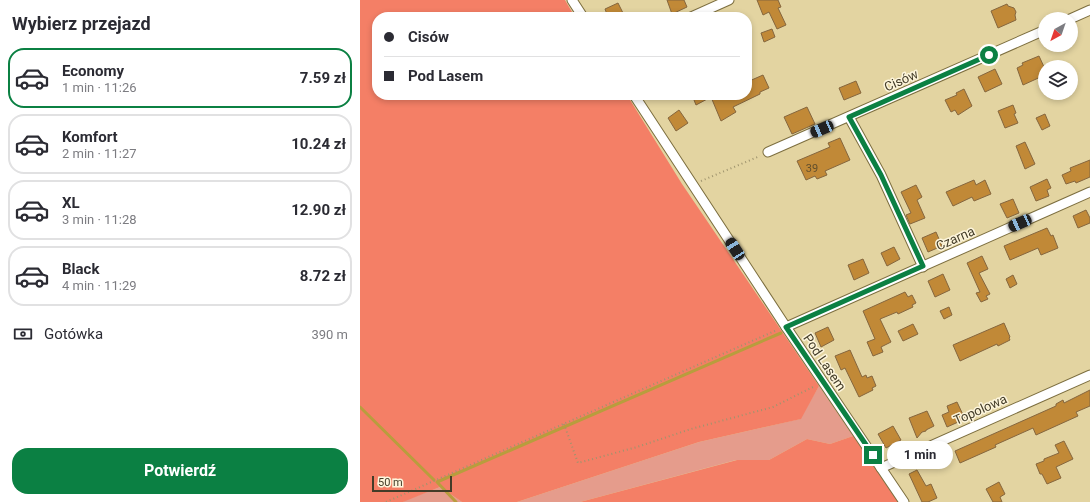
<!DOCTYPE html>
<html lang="pl">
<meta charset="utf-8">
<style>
:root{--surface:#fff;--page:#f2f2f3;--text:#2b2b33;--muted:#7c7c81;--line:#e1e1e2;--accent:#0b8043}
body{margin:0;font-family:Roboto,sans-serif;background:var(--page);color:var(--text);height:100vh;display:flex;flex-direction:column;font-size:15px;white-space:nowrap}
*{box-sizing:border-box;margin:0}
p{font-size:13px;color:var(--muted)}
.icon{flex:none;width:22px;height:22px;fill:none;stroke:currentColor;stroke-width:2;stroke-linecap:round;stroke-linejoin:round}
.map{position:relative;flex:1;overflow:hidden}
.panel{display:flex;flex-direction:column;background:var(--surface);width:360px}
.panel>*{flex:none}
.guide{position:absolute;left:12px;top:12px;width:380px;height:88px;border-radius:16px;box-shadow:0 2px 6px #0003;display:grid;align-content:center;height:88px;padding:0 12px;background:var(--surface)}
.needle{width:26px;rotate:220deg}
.tools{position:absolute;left:678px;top:12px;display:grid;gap:8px}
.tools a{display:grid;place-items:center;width:40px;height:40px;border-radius:50%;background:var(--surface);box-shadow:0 2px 6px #0003;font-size:20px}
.scale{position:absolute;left:12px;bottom:10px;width:80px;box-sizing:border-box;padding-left:4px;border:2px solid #433c28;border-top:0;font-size:11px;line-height:14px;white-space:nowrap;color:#433c28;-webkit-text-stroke:3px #fdf5dc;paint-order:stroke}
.end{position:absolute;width:18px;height:18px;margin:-9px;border:5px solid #0b8043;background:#fff;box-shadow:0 0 0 2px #fff}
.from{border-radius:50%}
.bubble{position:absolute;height:28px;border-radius:14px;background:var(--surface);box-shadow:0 2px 6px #0003;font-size:13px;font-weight:700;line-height:28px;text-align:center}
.car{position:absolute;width:12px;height:24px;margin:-12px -6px;border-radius:5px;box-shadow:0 0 3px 1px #0007;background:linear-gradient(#222 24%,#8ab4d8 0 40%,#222 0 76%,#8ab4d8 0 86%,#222 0)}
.guide b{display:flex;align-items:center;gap:14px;height:38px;font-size:15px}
.guide b+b{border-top:1px solid var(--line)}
.guide i{width:10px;height:10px;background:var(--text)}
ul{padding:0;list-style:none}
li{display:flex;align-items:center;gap:12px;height:60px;margin:0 8px 6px;padding:0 4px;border:2px solid var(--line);border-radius:16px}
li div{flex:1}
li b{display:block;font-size:15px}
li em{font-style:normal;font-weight:700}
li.on{border-color:var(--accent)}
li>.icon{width:36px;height:36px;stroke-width:1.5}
h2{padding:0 12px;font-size:18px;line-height:48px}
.pay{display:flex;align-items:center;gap:10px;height:44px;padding:0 12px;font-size:15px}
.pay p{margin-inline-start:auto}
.action{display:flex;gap:8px;margin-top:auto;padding:8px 12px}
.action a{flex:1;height:46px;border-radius:16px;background:var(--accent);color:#fff;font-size:16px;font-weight:700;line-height:46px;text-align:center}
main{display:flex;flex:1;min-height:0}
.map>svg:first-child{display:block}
.green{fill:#e59c8c}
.forest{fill:#f47f66}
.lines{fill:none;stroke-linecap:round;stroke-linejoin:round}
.stream{stroke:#b89d3d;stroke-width:3}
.building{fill:#c18937;stroke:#85663e}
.street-casing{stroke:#7c6e3f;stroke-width:11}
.path{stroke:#9f946e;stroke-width:2;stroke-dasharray:1 3;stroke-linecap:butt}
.street{stroke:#fff;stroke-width:9}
.route{stroke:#0b8043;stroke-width:5}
.labels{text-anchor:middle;stroke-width:3;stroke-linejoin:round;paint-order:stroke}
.number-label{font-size:11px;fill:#624f2c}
.street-label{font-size:13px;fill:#433c28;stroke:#fdf5dc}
</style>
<main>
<section class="panel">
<h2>Wybierz przejazd</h2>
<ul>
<li class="on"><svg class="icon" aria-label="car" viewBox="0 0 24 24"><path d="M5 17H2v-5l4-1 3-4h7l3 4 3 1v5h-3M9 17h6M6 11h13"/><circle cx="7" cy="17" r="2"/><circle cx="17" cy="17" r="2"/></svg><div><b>Economy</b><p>1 min · 11:26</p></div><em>7.59 zł</em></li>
<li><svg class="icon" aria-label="car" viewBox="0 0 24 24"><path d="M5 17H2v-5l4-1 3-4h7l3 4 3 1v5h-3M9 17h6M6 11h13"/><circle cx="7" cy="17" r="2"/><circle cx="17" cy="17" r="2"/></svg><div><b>Komfort</b><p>2 min · 11:27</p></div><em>10.24 zł</em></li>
<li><svg class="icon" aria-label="car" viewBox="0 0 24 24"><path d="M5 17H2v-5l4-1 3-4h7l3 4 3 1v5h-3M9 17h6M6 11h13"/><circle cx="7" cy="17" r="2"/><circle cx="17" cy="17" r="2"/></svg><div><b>XL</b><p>3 min · 11:28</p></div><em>12.90 zł</em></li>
<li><svg class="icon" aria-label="car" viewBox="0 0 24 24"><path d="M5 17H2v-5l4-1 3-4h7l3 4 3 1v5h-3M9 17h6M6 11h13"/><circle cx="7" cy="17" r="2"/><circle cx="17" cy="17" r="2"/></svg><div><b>Black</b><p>4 min · 11:29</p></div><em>8.72 zł</em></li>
</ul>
<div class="pay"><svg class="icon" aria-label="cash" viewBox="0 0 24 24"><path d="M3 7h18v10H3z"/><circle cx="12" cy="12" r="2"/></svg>Gotówka<p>390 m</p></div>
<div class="action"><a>Potwierdź</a></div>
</section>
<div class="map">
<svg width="730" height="502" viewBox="0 0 730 502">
<rect width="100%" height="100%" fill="#e3d4a1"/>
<g class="green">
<path d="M 459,386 L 493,436 L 470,444 L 447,439 L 409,460 L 376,460 L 220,502 L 157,502 L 339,442 L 440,419 Z"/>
<path d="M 80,487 L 102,502 L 43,502 L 46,500 Z"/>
</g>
<g class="forest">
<path d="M 0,0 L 205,0 L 215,17 L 17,17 L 17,95 L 267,95 L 322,184 L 459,386 L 441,419 L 339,442 L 157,502 L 102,502 L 80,487 L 43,502 L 0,502 Z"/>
<path d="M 493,436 L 538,502 L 220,502 L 377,460 L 409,460 L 447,439 L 470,444 Z"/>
</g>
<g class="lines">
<g class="stream">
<path d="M 0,407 L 74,480"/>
<path d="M 96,502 L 77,482 L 421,333"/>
</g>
</g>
<g class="building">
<path d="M 307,0 L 324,0 L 327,7 L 312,14 Z"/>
<path d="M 397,0 L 418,0 L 421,7 L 418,8 L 426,25 L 417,29 L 409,12 L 403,15 Z"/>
<path d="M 258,3 L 265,17 L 248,17 L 245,9 Z"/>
<path d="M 647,4 L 648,6 L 654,8 L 656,12 L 655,15 L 656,20 L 638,28 L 631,11 Z"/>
<path d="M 412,29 L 415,37 L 404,42 L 401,33 Z"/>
<path d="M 679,56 L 685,69 L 685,75 L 663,85 L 657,68 L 663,65 L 662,63 Z"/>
<path d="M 635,69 L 642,84 L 625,92 L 618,77 Z"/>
<path d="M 403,75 L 409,88 L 400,92 L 400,94 L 373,107 L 376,112 L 361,121 L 351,97 L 336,105 L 332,95 L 387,95 L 387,82 Z"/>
<path d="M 496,81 L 501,93 L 484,100 L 479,88 Z"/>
<path d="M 604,89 L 612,106 L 598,115 L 595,110 L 591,112 L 585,100 L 597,95 L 596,93 Z"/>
<path d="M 653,105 L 656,113 L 654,114 L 658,123 L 645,128 L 638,111 Z"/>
<path d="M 447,107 L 455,124 L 432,134 L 424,117 Z"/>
<path d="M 319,110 L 328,123 L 316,131 L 308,118 Z"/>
<path d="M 685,114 L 690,126 L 682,130 L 676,118 Z"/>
<path d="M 480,138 L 490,160 L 465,171 L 467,175 L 457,179 L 455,176 L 446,180 L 437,161 L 470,147 L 468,143 Z"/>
<path d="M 665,142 L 675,164 L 665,169 L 656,146 Z"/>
<path d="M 730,160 L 730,177 L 716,183 L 715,181 L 706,184 L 702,175 L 711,171 L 710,168 Z"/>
<path d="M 687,179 L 691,188 L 687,190 L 689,196 L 676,201 L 670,187 Z"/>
<path d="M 614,180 L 616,185 L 625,180 L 631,194 L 614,201 L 612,197 L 593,206 L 586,192 Z"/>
<path d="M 556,185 L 562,197 L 557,200 L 565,218 L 550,224 L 546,215 L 551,213 L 541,192 Z"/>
<path d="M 653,199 L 659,213 L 647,218 L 640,204 Z"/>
<path d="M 726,210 L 730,218 L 730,223 L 718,228 L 713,216 Z"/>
<path d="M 687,228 L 691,236 L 693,235 L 698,248 L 681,255 L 678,248 L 650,260 L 644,246 Z"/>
<path d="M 576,232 L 582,246 L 568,252 L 562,238 Z"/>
<path d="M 534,247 L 540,259 L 527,266 L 521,253 Z"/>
<path d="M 622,256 L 628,269 L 619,273 L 630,294 L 626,296 L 628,299 L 621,302 L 616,293 L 620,292 L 607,263 Z"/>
<path d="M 503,259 L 509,273 L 494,280 L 488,265 Z"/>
<path d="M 583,274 L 590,290 L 575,297 L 568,281 Z"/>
<path d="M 653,275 L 657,284 L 650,288 L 646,279 Z"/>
<path d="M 545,292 L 548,297 L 552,295 L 556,303 L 552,305 L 553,307 L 538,314 L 537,312 L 520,319 L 531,342 L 521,347 L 523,352 L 513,356 L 507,342 L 515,339 L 503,311 Z"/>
<path d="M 589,307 L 592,315 L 584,319 L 580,311 Z"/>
<path d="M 644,323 L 650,337 L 649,338 L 650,340 L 638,346 L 637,344 L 600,361 L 593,345 Z"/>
<path d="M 553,324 L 558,334 L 543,341 L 538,331 Z"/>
<path d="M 468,327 L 474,340 L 461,347 L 455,333 Z"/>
<path d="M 490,350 L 502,377 L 506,375 L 507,378 L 512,376 L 516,386 L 512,388 L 513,390 L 499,397 L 485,368 L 481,370 L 475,356 Z"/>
<path d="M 730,390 L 730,406 L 716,412 L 718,416 L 676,435 L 673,428 L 635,445 L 636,447 L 600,463 L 595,451 L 696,406 L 696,404 L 703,400 L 704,403 Z"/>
<path d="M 597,402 L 605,419 L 587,427 L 582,415 L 589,412 L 587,406 Z"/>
<path d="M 567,411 L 574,426 L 566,430 L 566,431 L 562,432 L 557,438 L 549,418 Z"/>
<path d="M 533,426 L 541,440 L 526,448 L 518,434 Z"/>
<path d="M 704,441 L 713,459 L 696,467 L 701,478 L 687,484 L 682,474 L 680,474 L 676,464 L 684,461 L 684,459 L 699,453 L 695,445 Z"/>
<path d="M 557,470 L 566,486 L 571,484 L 577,498 L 568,502 L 562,502 L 549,474 Z"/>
<path d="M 639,482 L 645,494 L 640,497 L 642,502 L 633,502 L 626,489 Z"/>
</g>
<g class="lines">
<defs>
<g id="street">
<path d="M 212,0 L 223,17"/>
<path d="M 331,17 L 369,0"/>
<path d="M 710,19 L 730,10"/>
<path d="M 274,95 L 426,327 L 544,502"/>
<path d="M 489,117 L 521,175 L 563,267"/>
<path d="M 408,152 L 685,30"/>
<path d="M 426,327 L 730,192"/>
<path d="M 521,468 L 730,375"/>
</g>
</defs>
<use href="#street" class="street-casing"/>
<g class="path">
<path d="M 341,181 L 400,156"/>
<path d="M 204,424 L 218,463 L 277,447 L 331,429 L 413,407 L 455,386"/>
<path d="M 26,502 L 417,330"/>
</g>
<use href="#street" class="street"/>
</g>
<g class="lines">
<path class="route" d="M 513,455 L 426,327 L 563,266 L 521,175 L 489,117 L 629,55"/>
</g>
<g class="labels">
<g class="number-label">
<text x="452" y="172">39</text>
</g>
<g class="street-label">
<text transform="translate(541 80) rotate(-24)" y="5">Cisów</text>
<text transform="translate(595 238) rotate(-24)" y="5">Czarna</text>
<text transform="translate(465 362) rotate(56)" y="5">Pod Lasem</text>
<text transform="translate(620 409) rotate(-24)" y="5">Topolowa</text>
</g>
</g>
</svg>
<div class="tools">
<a><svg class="needle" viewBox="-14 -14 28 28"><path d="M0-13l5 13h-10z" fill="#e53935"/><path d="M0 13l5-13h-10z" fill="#7c7c81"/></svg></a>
<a><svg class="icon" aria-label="layers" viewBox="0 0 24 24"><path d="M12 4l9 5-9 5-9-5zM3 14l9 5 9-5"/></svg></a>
</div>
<div class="scale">50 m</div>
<i class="end from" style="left:629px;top:55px"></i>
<i class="end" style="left:513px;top:455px"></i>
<div class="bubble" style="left:527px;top:441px;width:66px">1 min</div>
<i class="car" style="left:462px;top:129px;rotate:247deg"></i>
<i class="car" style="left:660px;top:223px;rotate:246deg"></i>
<i class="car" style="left:375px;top:249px;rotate:327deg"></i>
<div class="guide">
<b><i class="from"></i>Cisów</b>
<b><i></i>Pod Lasem</b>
</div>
</div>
</main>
